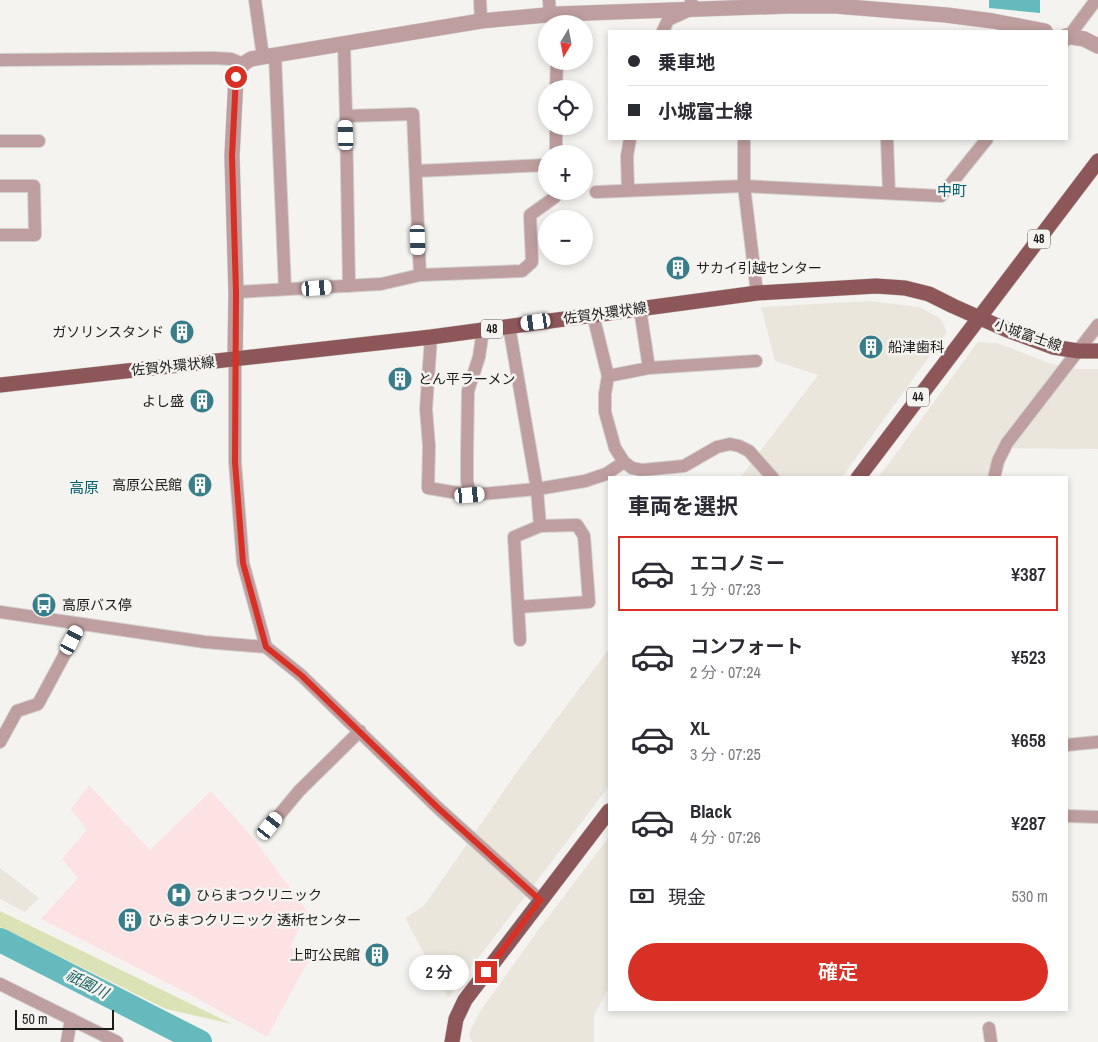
<!DOCTYPE html>
<html lang="ja">
<meta charset="utf-8">
<style>
:root{--surface:#fff;--page:#f7f7f7;--text:#2b2b33;--muted:#7c7c81;--line:#e1e1e2;--accent:#d93025}
body{margin:0;font-family:"Archivo Narrow","Noto Sans JP",sans-serif;background:var(--page);color:var(--text);height:100vh;display:flex;flex-direction:column;font-size:19px;white-space:nowrap}
*{box-sizing:border-box;margin:0}
p{font-size:16px;color:var(--muted)}
.icon{flex:none;width:28px;height:28px;fill:none;stroke:currentColor;stroke-width:2;stroke-linecap:round;stroke-linejoin:round}
.map{position:relative;flex:1;overflow:hidden}
.sheet{position:absolute;left:608px;top:476px;width:460px;height:535px;display:flex;flex-direction:column;background:var(--surface);border-radius:0px;box-shadow:0 2px 8px #0003}
.sheet>*{flex:none}
.hud{position:absolute;left:608px;top:30px;width:460px;height:110px;border-radius:0px;box-shadow:0 2px 8px #0003;display:grid;align-content:center;height:110px;padding:0 20px;background:var(--surface)}
.needle{width:32px;rotate:190deg}
.controls{position:absolute;left:538px;top:15px;display:grid;gap:10px}
.controls a{display:grid;place-items:center;width:55px;height:55px;border-radius:50%;background:var(--surface);box-shadow:0 2px 8px #0003;font-size:25px}
.scale{position:absolute;left:15px;bottom:12px;width:99px;box-sizing:border-box;padding-left:5px;border:2px solid #1b1b19;border-top:0;font-size:14px;line-height:18px;white-space:nowrap;color:#1b1b19;-webkit-text-stroke:4px #f5f3f0;paint-order:stroke}
.end{position:absolute;width:22px;height:22px;margin:-11px;border:6px solid #d93025;background:#fff;box-shadow:0 0 0 2px #fff}
.from{border-radius:50%}
.bubble{position:absolute;height:35px;border-radius:18px;background:var(--surface);box-shadow:0 2px 8px #0003;font-size:16px;font-weight:600;line-height:35px;text-align:center}
.car{position:absolute;width:15px;height:30px;margin:-15px -8px;border-radius:6px;box-shadow:0 0 4px 1px #0007;background:linear-gradient(#fff 24%,#345 0 40%,#fff 0 76%,#345 0 86%,#fff 0)}
.hud b{display:flex;align-items:center;gap:18px;height:48px;font-size:19px}
.hud b+b{border-top:1px solid var(--line)}
.hud i{width:12px;height:12px;background:var(--text)}
ul{padding:0;list-style:none}
li{display:flex;align-items:center;gap:15px;height:75px;margin:0 10px 8px;padding:0 10px;border:2px solid transparent;border-radius:0px}
li div{flex:1}
li b{display:block;font-size:19px}
li em{font-style:normal;font-weight:600}
li.on{border-color:var(--accent)}
li>.icon{width:45px;height:45px;stroke-width:1.5}
h2{padding:0 20px;font-size:22px;line-height:60px}
.pay{display:flex;align-items:center;gap:12px;height:55px;padding:0 20px;font-size:19px}
.pay p{margin-inline-start:auto}
.button{display:flex;gap:10px;margin-top:auto;padding:10px 20px}
.button a{flex:1;height:58px;border-radius:30px;background:var(--accent);color:#fff;font-size:20px;font-weight:600;line-height:58px;text-align:center}
.map>svg:first-child{display:block}
.built{fill:#eae6db}
.medical{fill:#fde2e4}
.green{fill:#dbe3b6}
.water{fill:#64babd}
.lines{fill:none;stroke-linecap:round;stroke-linejoin:round}
.river{stroke:#64babd;stroke-width:24}
.minor-casing{stroke:#d2d0ce;stroke-width:14}
.tertiary-casing{stroke:#d2d0ce;stroke-width:16}
.primary-casing{stroke:#d2d0ce;stroke-width:16}
.minor{stroke:#be9e9e;stroke-width:12}
.tertiary{stroke:#be9e9e;stroke-width:15}
.primary{stroke:#8d5759;stroke-width:15}
.route{stroke:#d93025;stroke-width:6}
.labels{text-anchor:middle;stroke-width:5;stroke-linejoin:round;paint-order:stroke}
.shield{fill:#f5f3f0;stroke:#5c5c5a;stroke-width:1}
.shield-label{font-size:12px;font-weight:bold;fill:#1b1b19}
.poi-label{font-size:14px;fill:#1b1b19;stroke:#f5f3f0;text-anchor:start}
.street-label{font-size:14px;fill:#1b1b19;stroke:#f5f3f0}
.neighbourhood-label{font-size:15px;fill:#006270;stroke:#f5f3f0}
.water-label{font-size:15px;font-style:italic;fill:#155f61;stroke:#f5f3f0}
</style>
<div class="map">
<svg width="1098" height="1042" viewBox="0 0 1098 1042">
<rect width="100%" height="100%" fill="#f5f3f0"/>
<g class="built">
<path d="M 869,301 L 919,307 L 940,318 L 947,332 L 842,477 L 740,478 L 818,375 L 775,361 L 761,307 Z"/>
<path d="M 978,342 L 997,343 L 1049,363 L 1073,369 L 1098,369 L 1098,449 L 998,448 L 989,473 L 989,477 L 878,478 Z"/>
<path d="M 609,649 L 609,786 L 448,998 L 405,918 L 424,906 L 519,769 Z"/>
<path d="M 609,837 L 609,988 L 594,1015 L 594,1042 L 472,1042 L 469,1034 L 479,1013 L 539,929 Z"/>
<path d="M 0,868 L 39,898 L 25,912 L 0,899 Z"/>
</g>
<path class="medical" d="M 89,785 L 150,850 L 211,791 L 253,838 L 308,912 L 290,947 L 310,958 L 267,1037 L 191,995 L 41,919 L 78,878 L 62,859 L 87,830 L 71,809 Z"/>
<path class="green" d="M 0,911 L 232,1024 L 166,1009 L 0,927 Z"/>
<path class="water" d="M 989,0 L 1040,0 L 1040,13 L 989,8 Z"/>
<g class="lines">
<path class="river" d="M 0,940 L 200,1042"/>
<defs>
<g id="minor">
<path d="M 255,0 L 263,57"/>
<path d="M 480,0 L 481,21"/>
<path d="M 549,0 L 550,15"/>
<path d="M 663,31 L 668,20 L 692,9 L 691,0"/>
<path d="M 1066,40 L 1096,0"/>
<path d="M 344,44 L 346,116 L 413,114 L 420,275"/>
<path d="M 275,55 L 285,289"/>
<path d="M 0,60 L 214,58 L 231,59 L 243,64"/>
<path d="M 556,89 L 557,61"/>
<path d="M 346,116 L 349,286"/>
<path d="M 887,139 L 889,193"/>
<path d="M 0,141 L 39,141"/>
<path d="M 556,154 L 556,126"/>
<path d="M 416,171 L 546,165"/>
<path d="M 0,186 L 34,186 L 35,235 L 0,235"/>
<path d="M 628,190 L 627,156 L 630,139"/>
<path d="M 596,192 L 744,186 L 744,139"/>
<path d="M 236,292 L 381,284 L 420,275 L 522,271 L 532,262 L 530,215 L 555,197 L 555,191"/>
<path d="M 757,293 L 744,186 L 941,196 L 987,139"/>
<path d="M 593,315 L 608,376 L 605,394 L 605,412 L 615,448 L 624,462 L 632,468 L 642,470 L 684,466 L 717,447 L 730,444 L 739,446 L 749,451 L 773,478"/>
<path d="M 509,326 L 537,489 L 540,526 L 514,537 L 520,640"/>
<path d="M 431,337 L 426,409 L 429,446 L 428,488 L 470,495 L 537,489 L 585,481 L 606,474 L 624,462"/>
<path d="M 235,360 L 235,462 L 243,563 L 266,647"/>
<path d="M 649,368 L 756,361"/>
<path d="M 608,376 L 649,368 L 640,309"/>
<path d="M 994,478 L 998,461 L 1007,443 L 1098,325"/>
<path d="M 470,495 L 467,481 L 467,454 L 468,391 L 479,357 L 483,330"/>
<path d="M 518,607 L 589,602 L 584,536 L 577,525 L 540,526"/>
<path d="M 0,612 L 205,642 L 266,647 L 302,676 L 438,808 L 540,900"/>
<path d="M 0,742 L 17,711 L 38,704 L 81,624"/>
<path d="M 1066,745 L 1098,742"/>
<path d="M 1066,816 L 1098,817"/>
<path d="M 270,826 L 299,791 L 360,731"/>
<path d="M 0,984 L 117,1042"/>
<path d="M 989,1028 L 991,1042"/>
<path d="M 67,1042 L 71,1019"/>
</g>
<g id="tertiary">
<path d="M 1066,36 L 1084,39 L 1098,46"/>
<path d="M 235,360 L 236,292 L 232,156 L 236,77 L 243,64 L 251,59 L 481,21 L 557,14 L 788,6 L 836,6 L 946,15 L 993,21 L 1045,31"/>
</g>
<g id="primary">
<path d="M 0,385 L 431,337 L 757,293 L 876,286 L 905,288 L 929,294 L 953,306 L 1007,330 L 1053,347 L 1078,351 L 1098,351"/>
<path d="M 858,478 L 1098,161"/>
<path d="M 452,1042 L 456,1019 L 465,1000 L 609,811"/>
</g>
</defs>
<use href="#minor" class="minor-casing"/>
<use href="#tertiary" class="tertiary-casing"/>
<use href="#primary" class="primary-casing"/>
<use href="#minor" class="minor"/>
<use href="#tertiary" class="tertiary"/>
<use href="#primary" class="primary"/>
</g>
<g class="lines">
<path class="route" d="M 236,77 L 232,156 L 236,292 L 235,462 L 243,563 L 266,647 L 302,676 L 438,808 L 540,900 L 486,972"/>
</g>
<defs>
<symbol id="building-disc" viewBox="-11 -11 22 22"><circle r="9.5" fill="#387e8a" stroke="#f5f3f0"/><path d="M-4-6H4V6H1V3H-1V6H-4ZM-2.5-4.3h1.7v1.8h-1.7ZM.8-4.3h1.7v1.8H.8ZM-2.5-1h1.7V.8h-1.7ZM.8-1h1.7V.8H.8Z" fill="#fff"/></symbol>
<symbol id="bus-disc" viewBox="-11 -11 22 22"><circle r="9.5" fill="#387e8a" stroke="#f5f3f0"/><path d="M-5-6H5V4H4V6H2V4H-2V6H-4V4H-5ZM-3.5-4V0h7V-4ZM-3.5 1.2v1.5H-2V1.2ZM2 1.2v1.5H3.5V1.2Z" fill="#fff"/></symbol>
<symbol id="hospital-disc" viewBox="-11 -11 22 22"><circle r="9.5" fill="#387e8a" stroke="#f5f3f0"/><path d="M-5-5h3v3.5h4V-5h3V5h-3V1.5h-4V5h-3Z" fill="#fff"/></symbol>
</defs>
<g fill-rule="evenodd">
<use href="#building-disc" x="664" y="254" width="28" height="28"/>
<use href="#building-disc" x="168" y="318" width="28" height="28"/>
<use href="#building-disc" x="857" y="333" width="28" height="28"/>
<use href="#building-disc" x="386" y="365" width="28" height="28"/>
<use href="#building-disc" x="188" y="387" width="28" height="28"/>
<use href="#building-disc" x="186" y="471" width="28" height="28"/>
<use href="#bus-disc" x="30" y="591" width="28" height="28"/>
<use href="#hospital-disc" x="165" y="881" width="28" height="28"/>
<use href="#building-disc" x="116" y="906" width="28" height="28"/>
<use href="#building-disc" x="363" y="941" width="28" height="28"/>
</g>
<g class="labels">
<g class="shield">
<rect x="1028" y="229.5" width="22" height="19" rx="4"/>
<rect x="481" y="319.5" width="22" height="19" rx="4"/>
<rect x="907" y="387.5" width="22" height="19" rx="4"/>
</g>
<g class="shield-label">
<text x="1039" y="243">48</text>
<text x="492" y="333">48</text>
<text x="918" y="401">44</text>
</g>
<g class="poi-label">
<text x="696" y="273">サカイ引越センター</text>
<text x="164" y="337" text-anchor="end">ガソリンスタンド</text>
<text x="888" y="352">船津歯科</text>
<text x="418" y="384">とん平ラーメン</text>
<text x="184" y="406" text-anchor="end">よし盛</text>
<text x="182" y="490" text-anchor="end">高原公民館</text>
<text x="62" y="610">高原バス停</text>
<text x="196" y="900">ひらまつクリニック</text>
<text x="148" y="925">ひらまつクリニック 透析センター</text>
<text x="360" y="960" text-anchor="end">上町公民館</text>
</g>
<g class="street-label">
<text transform="translate(605 313) rotate(-8)" y="5">佐賀外環状線</text>
<text transform="translate(1028 335) rotate(19)" y="5">小城富士線</text>
<text transform="translate(173 366) rotate(-6)" y="5">佐賀外環状線</text>
</g>
<g class="neighbourhood-label">
<text x="952" y="196">中町</text>
<text x="84" y="493">高原</text>
</g>
<g class="water-label">
<text transform="translate(87 984) rotate(27)" y="5">祇園川</text>
</g>
</g>
</svg>
<div class="controls">
<a><svg class="needle" viewBox="-14 -14 28 28"><path d="M0-13l5 13h-10z" fill="#e53935"/><path d="M0 13l5-13h-10z" fill="#7c7c81"/></svg></a>
<a><svg class="icon" aria-label="locate" viewBox="0 0 24 24"><circle cx="12" cy="12" r="6"/><path d="M12 2v4M12 18v4M2 12h4M18 12h4"/></svg></a>
<a>+</a>
<a>−</a>
</div>
<div class="scale">50 m</div>
<i class="end from" style="left:236px;top:77px"></i>
<i class="end" style="left:486px;top:972px"></i>
<div class="bubble" style="left:409px;top:955px;width:60px">2 分</div>
<i class="car" style="left:346px;top:135px;rotate:358deg"></i>
<i class="car" style="left:418px;top:240px;rotate:178deg"></i>
<i class="car" style="left:317px;top:288px;rotate:86deg"></i>
<i class="car" style="left:536px;top:322px;rotate:262deg"></i>
<i class="car" style="left:470px;top:495px;rotate:85deg"></i>
<i class="car" style="left:72px;top:640px;rotate:28deg"></i>
<i class="car" style="left:270px;top:826px;rotate:39deg"></i>
<div class="hud">
<b><i class="from"></i>乗車地</b>
<b><i></i>小城富士線</b>
</div>
<section class="sheet">
<h2>車両を選択</h2>
<ul>
<li class="on"><svg class="icon" aria-label="car" viewBox="0 0 24 24"><path d="M5 17H2v-5l4-1 3-4h7l3 4 3 1v5h-3M9 17h6M6 11h13"/><circle cx="7" cy="17" r="2"/><circle cx="17" cy="17" r="2"/></svg><div><b>エコノミー</b><p>1 分 · 07:23</p></div><em>¥387</em></li>
<li><svg class="icon" aria-label="car" viewBox="0 0 24 24"><path d="M5 17H2v-5l4-1 3-4h7l3 4 3 1v5h-3M9 17h6M6 11h13"/><circle cx="7" cy="17" r="2"/><circle cx="17" cy="17" r="2"/></svg><div><b>コンフォート</b><p>2 分 · 07:24</p></div><em>¥523</em></li>
<li><svg class="icon" aria-label="car" viewBox="0 0 24 24"><path d="M5 17H2v-5l4-1 3-4h7l3 4 3 1v5h-3M9 17h6M6 11h13"/><circle cx="7" cy="17" r="2"/><circle cx="17" cy="17" r="2"/></svg><div><b>XL</b><p>3 分 · 07:25</p></div><em>¥658</em></li>
<li><svg class="icon" aria-label="car" viewBox="0 0 24 24"><path d="M5 17H2v-5l4-1 3-4h7l3 4 3 1v5h-3M9 17h6M6 11h13"/><circle cx="7" cy="17" r="2"/><circle cx="17" cy="17" r="2"/></svg><div><b>Black</b><p>4 分 · 07:26</p></div><em>¥287</em></li>
</ul>
<div class="pay"><svg class="icon" aria-label="cash" viewBox="0 0 24 24"><path d="M3 7h18v10H3z"/><circle cx="12" cy="12" r="2"/></svg>現金<p>530 m</p></div>
<div class="button"><a>確定</a></div>
</section>
</div>
